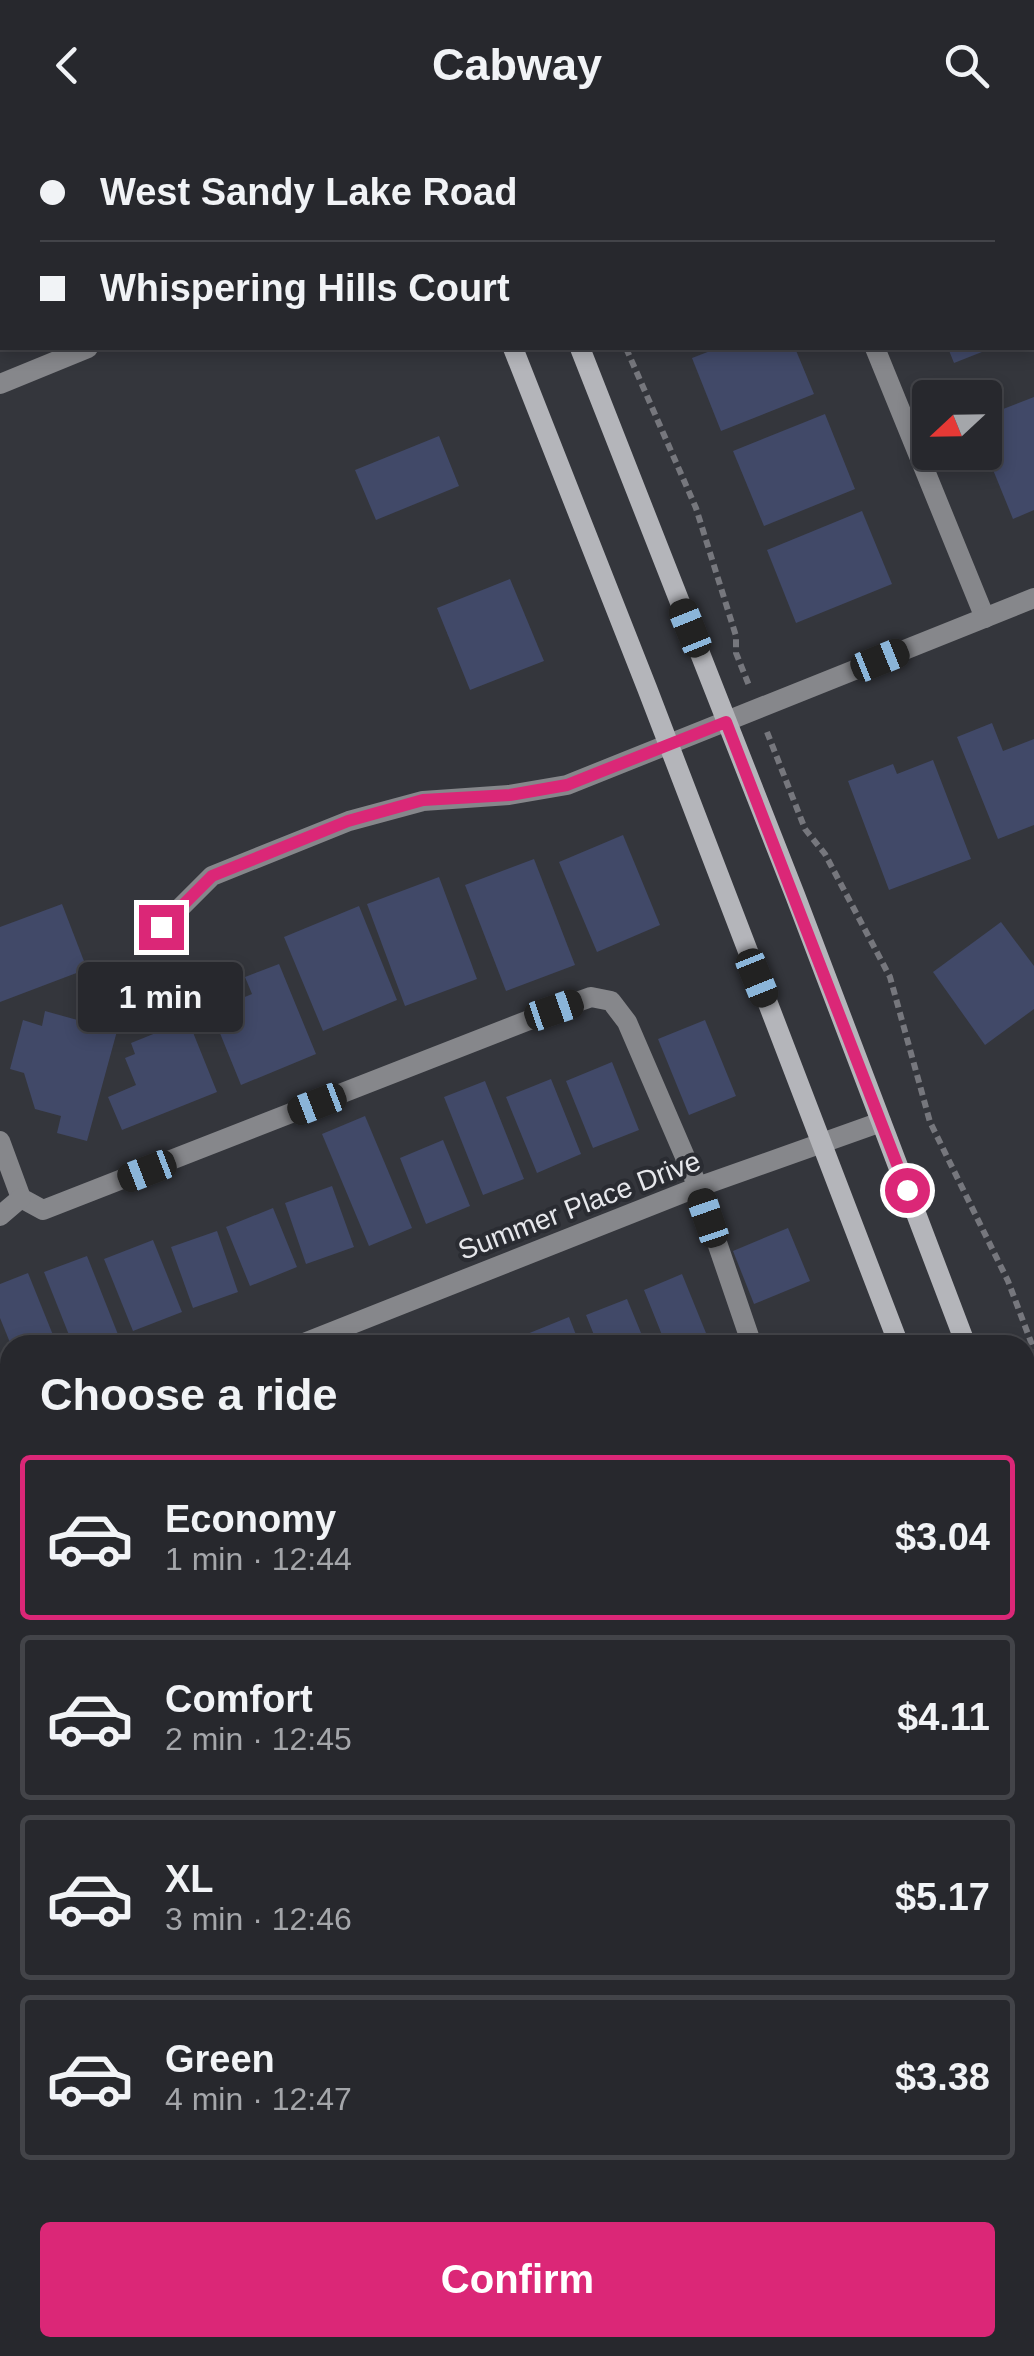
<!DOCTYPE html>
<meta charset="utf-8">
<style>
:root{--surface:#27282d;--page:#2f3035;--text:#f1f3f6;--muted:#a4a6aa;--line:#434449;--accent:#db2777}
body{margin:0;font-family:Arial,sans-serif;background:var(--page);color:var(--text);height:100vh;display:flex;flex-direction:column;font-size:38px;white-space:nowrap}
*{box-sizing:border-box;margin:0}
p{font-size:32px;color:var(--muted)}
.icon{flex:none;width:55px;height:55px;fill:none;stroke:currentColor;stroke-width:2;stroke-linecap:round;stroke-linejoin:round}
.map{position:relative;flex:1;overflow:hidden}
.sheet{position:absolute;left:0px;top:1205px;width:1035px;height:1022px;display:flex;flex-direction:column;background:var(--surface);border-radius:30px 30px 0 0;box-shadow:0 5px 15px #0003,0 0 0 2px var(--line)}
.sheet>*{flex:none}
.guide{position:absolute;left:0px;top:0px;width:1035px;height:220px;box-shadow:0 5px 15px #0003,0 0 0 2px var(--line);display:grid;align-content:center;height:220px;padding:0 40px;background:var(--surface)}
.needle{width:65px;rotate:248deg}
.buttons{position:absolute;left:912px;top:250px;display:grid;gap:20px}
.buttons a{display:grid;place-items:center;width:90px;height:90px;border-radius:10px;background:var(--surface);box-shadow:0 5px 15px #0003,0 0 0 2px var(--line);font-size:50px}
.end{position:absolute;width:45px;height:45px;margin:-22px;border:12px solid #db2777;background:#fff;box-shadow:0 0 0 5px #fff}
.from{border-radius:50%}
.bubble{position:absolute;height:70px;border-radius:10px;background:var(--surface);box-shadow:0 5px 15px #0003,0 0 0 2px var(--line);font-size:32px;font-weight:700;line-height:70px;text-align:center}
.car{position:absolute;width:30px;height:60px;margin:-30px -15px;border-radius:12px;box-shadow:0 0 8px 2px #0007;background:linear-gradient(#222 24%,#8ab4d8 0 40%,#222 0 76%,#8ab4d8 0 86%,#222 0)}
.guide b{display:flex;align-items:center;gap:35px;height:95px;font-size:38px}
.guide b+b{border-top:2px solid var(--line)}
.guide i{width:25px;height:25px;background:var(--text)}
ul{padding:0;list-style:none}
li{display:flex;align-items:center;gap:30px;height:165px;margin:0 20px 15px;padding:0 20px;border:5px solid var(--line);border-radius:10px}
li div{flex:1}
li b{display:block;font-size:38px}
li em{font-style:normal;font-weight:700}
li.on{border-color:var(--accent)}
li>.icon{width:90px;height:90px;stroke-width:1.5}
h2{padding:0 40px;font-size:45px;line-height:120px}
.button{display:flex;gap:20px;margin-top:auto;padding:20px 40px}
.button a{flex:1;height:115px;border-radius:10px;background:var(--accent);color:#fff;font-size:40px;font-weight:700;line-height:115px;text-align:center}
header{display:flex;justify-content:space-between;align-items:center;height:130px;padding:0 40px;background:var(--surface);font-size:45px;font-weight:700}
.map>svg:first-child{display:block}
.building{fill:#414968}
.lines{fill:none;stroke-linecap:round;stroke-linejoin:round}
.path{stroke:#76777d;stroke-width:6;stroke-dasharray:8 5;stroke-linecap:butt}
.lane{stroke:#86878b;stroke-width:20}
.street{stroke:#86878b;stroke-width:20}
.secondary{stroke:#b4b5ba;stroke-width:20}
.route{stroke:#db2777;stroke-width:12}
.labels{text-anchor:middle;stroke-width:8;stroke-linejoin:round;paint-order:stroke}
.street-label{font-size:28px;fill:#e6e7eb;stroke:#2a2c32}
</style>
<header><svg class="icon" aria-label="back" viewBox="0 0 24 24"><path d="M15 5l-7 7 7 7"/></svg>Cabway<svg class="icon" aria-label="search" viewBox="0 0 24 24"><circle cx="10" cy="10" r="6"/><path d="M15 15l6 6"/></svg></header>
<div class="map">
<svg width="1034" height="2226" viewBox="0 0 1034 2226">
<rect width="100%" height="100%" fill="#34363c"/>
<g class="building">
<path d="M 718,218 L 795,218 L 814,264 L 721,301 L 692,228 Z"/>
<path d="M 948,218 L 992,218 L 954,233 Z"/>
<path d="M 1034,267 L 1034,380 L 1013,389 L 985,320 L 985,286 Z"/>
<path d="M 825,284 L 855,359 L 764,396 L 733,321 Z"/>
<path d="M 439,306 L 459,356 L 376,390 L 355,340 Z"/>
<path d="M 862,381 L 892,454 L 796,493 L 767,420 Z"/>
<path d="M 510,449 L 544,531 L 470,560 L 437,478 Z"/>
<path d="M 992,593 L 1003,621 L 1034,609 L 1034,695 L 998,709 L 957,607 Z"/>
<path d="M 933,630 L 971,729 L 889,760 L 848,651 L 893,634 L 897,644 Z"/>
<path d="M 623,705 L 660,795 L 597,822 L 559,732 Z"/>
<path d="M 534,729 L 575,835 L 506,861 L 465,755 Z"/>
<path d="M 439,747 L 477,849 L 405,876 L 367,774 Z"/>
<path d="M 62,774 L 87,839 L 0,872 L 0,797 Z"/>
<path d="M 359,776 L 397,870 L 323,901 L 284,807 Z"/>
<path d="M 1001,792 L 1034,836 L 1034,879 L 985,915 L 933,842 Z"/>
<path d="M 279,834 L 316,924 L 241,955 L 211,881 L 252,864 L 245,847 Z"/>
<path d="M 45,881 L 117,901 L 87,1011 L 57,1003 L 61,986 L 35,979 L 24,943 L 10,939 L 23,890 L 42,896 Z"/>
<path d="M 188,890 L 217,962 L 122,1000 L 108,967 L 136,955 L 125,928 L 135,924 L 131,913 Z"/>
<path d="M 705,890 L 736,966 L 689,985 L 658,909 Z"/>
<path d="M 612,932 L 639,1000 L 593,1018 L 566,951 Z"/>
<path d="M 551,949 L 581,1024 L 537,1043 L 506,967 Z"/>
<path d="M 485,951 L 524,1049 L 483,1065 L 444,967 Z"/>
<path d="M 365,986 L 412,1098 L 369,1116 L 322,1004 Z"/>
<path d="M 443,1010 L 470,1076 L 426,1094 L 400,1028 Z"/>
<path d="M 332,1056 L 354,1117 L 306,1134 L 285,1073 Z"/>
<path d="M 273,1078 L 297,1137 L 250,1156 L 226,1097 Z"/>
<path d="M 788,1098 L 810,1151 L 754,1174 L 733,1121 Z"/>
<path d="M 217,1101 L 238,1162 L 193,1178 L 171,1117 Z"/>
<path d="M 153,1110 L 182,1182 L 133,1201 L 104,1129 Z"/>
<path d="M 87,1126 L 119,1207 L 99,1215 L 73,1215 L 44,1142 Z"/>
<path d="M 28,1143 L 57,1215 L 11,1215 L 0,1188 L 0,1154 Z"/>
<path d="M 682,1144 L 710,1213 L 705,1215 L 666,1215 L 644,1160 Z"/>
<path d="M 627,1169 L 646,1215 L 598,1215 L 586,1185 Z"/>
<path d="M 569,1187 L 580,1215 L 531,1215 L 527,1204 Z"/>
<path d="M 10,1400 L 10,1449 L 0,1450 L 0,1401 Z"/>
<path d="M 10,1477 L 10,1529 L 0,1533 L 0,1481 Z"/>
<path d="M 0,1775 L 10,1799 L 10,1838 L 0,1842 Z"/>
</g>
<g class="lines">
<g class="path">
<path d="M 552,0 L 553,2"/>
<path d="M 626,218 L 696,378 L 736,506 L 736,523 L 750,558"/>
<path d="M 767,602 L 805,699 L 825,724 L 890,847 L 930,992 L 1008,1151 L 1034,1220"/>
</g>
<g class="lane">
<path d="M 0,1011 L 21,1068 L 43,1080 L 555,880 L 591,867 L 611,871 L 627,892 L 698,1057 L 752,1215"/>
<path d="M 0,1086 L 21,1068"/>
<path d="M 0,1897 L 10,1893"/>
</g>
<g class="street">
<path d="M 1031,2 L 1034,2"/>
<path d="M 875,218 L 985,488"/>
<path d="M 0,254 L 88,218"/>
<path d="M 161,797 L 212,746 L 349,691 L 423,671 L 509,665 L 567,655 L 1034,468"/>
<path d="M 299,1215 L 698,1057 L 881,992"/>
<path d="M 0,1317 L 10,1315"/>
</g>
<g class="secondary">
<path d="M 428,0 L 429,2"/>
<path d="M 495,0 L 496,2"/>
<path d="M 513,218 L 647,558 L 899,1215"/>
<path d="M 580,218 L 795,765 L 966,1215"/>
<path d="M 1025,1367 L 1034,1390"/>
<path d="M 1025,1544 L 1034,1567"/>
</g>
</g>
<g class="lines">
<path class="route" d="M 161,797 L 212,746 L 348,691 L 423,670 L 510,665 L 567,655 L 726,592 L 907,1060"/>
</g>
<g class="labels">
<g class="street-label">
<text transform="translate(579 1075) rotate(-21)" y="10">Summer Place Drive</text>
</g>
</g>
</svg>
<div class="buttons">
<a><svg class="needle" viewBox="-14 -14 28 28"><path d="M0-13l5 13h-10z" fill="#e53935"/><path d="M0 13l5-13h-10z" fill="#a4a6aa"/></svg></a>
</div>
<i class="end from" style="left:907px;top:1060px"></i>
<i class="end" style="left:161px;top:797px"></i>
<div class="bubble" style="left:78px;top:832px;width:165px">1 min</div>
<i class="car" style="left:690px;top:498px;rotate:338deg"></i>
<i class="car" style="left:880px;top:530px;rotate:68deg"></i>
<i class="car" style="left:757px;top:848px;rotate:158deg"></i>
<i class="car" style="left:554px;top:880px;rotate:71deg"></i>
<i class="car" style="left:317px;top:974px;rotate:249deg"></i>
<i class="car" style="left:147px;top:1041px;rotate:249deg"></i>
<i class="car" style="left:708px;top:1088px;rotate:341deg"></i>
<div class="guide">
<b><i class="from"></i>West Sandy Lake Road</b>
<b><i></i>Whispering Hills Court</b>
</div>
<section class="sheet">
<h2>Choose a ride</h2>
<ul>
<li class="on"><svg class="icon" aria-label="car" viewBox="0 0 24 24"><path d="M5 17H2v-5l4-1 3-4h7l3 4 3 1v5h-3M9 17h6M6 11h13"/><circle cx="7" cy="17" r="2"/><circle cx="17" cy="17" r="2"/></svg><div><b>Economy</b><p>1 min · 12:44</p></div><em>$3.04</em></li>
<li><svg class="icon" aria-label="car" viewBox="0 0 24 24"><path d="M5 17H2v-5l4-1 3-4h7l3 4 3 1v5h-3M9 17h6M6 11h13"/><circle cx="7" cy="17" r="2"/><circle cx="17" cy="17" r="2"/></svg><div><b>Comfort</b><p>2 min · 12:45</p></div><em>$4.11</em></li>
<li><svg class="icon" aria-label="car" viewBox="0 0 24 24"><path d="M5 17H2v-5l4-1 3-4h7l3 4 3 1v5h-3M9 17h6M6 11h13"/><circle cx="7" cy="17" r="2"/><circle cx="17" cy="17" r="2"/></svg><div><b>XL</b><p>3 min · 12:46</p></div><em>$5.17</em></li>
<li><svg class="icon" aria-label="car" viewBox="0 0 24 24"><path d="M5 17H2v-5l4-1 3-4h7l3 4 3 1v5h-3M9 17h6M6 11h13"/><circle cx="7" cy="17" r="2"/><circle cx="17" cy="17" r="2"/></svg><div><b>Green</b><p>4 min · 12:47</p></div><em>$3.38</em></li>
</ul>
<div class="button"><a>Confirm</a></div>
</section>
</div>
